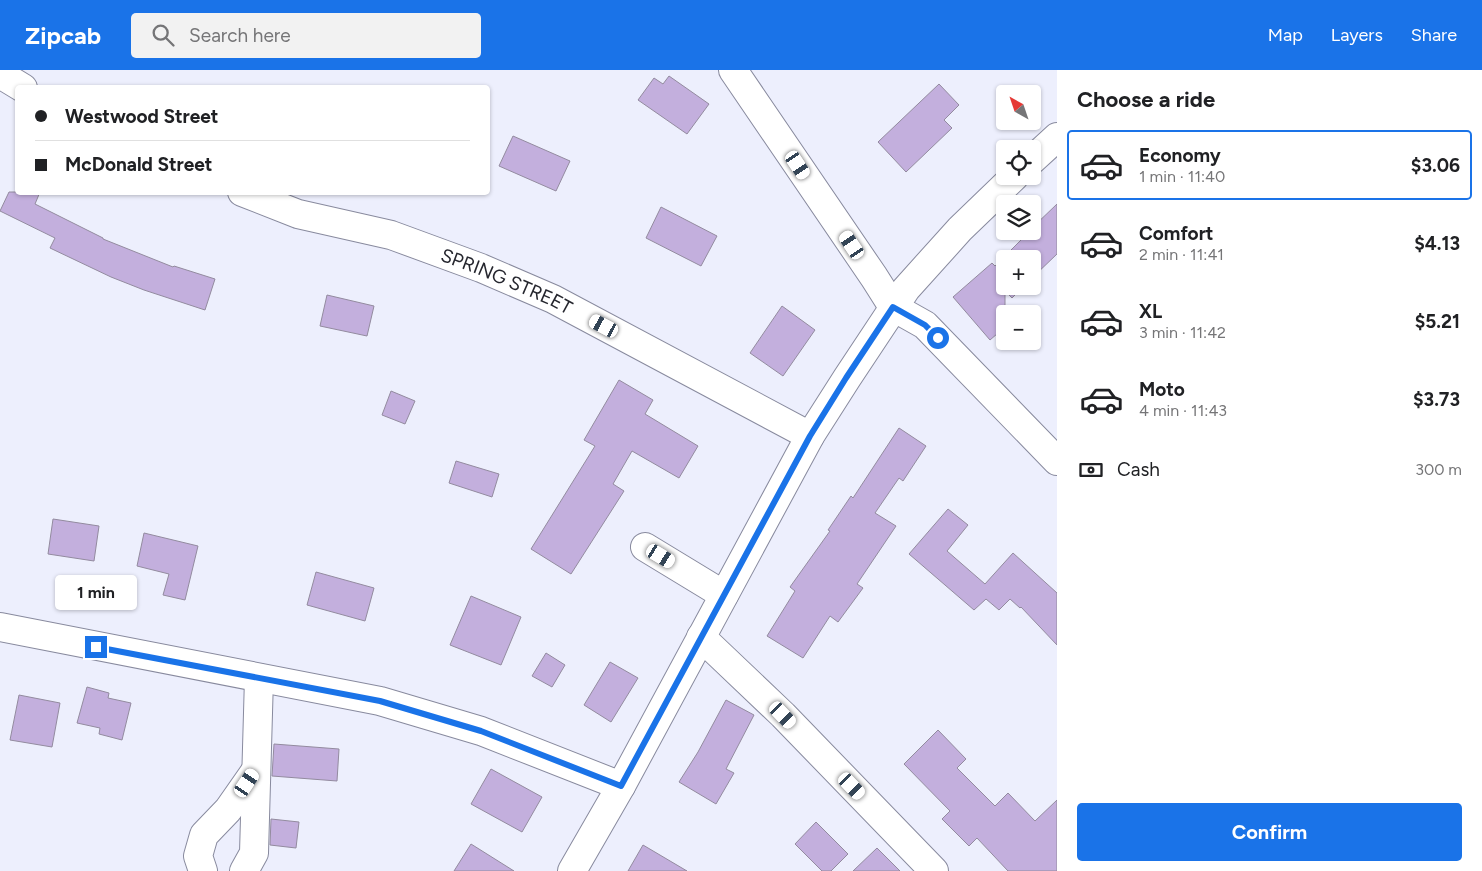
<!DOCTYPE html>
<meta charset="utf-8">
<style>
:root{--surface:#fff;--page:#f2f2f2;--text:#202124;--muted:#757577;--line:#e0e0e0;--accent:#1a73e8}
body{margin:0;font-family:Figtree,sans-serif;background:var(--page);color:var(--text);height:100vh;display:flex;flex-direction:column;font-size:19px;white-space:nowrap}
*{box-sizing:border-box;margin:0}
p{font-size:16px;color:var(--muted)}
.icon{flex:none;width:28px;height:28px;fill:none;stroke:currentColor;stroke-width:2;stroke-linecap:round;stroke-linejoin:round}
.map{position:relative;flex:1;overflow:hidden}
.sheet{display:flex;flex-direction:column;background:var(--surface);width:425px}
.sheet>*{flex:none}
.banner{position:absolute;left:15px;top:15px;width:475px;height:110px;border-radius:5px;box-shadow:0 1px 4px #0004;display:grid;align-content:center;height:110px;padding:0 20px;background:var(--surface)}
.needle{width:32px;rotate:320deg}
.controls{position:absolute;left:996px;top:15px;display:grid;gap:10px}
.controls a{display:grid;place-items:center;width:45px;height:45px;border-radius:5px;background:var(--surface);box-shadow:0 1px 4px #0004;font-size:25px}
.end{position:absolute;width:22px;height:22px;margin:-11px;border:6px solid #1a73e8;background:#fff;box-shadow:0 0 0 2px #fff}
.from{border-radius:50%}
.bubble{position:absolute;height:35px;border-radius:5px;background:var(--surface);box-shadow:0 1px 4px #0004;font-size:16px;font-weight:700;line-height:35px;text-align:center}
.car{position:absolute;width:15px;height:30px;margin:-15px -8px;border-radius:6px;box-shadow:0 0 4px 1px #0007;background:linear-gradient(#fff 24%,#345 0 40%,#fff 0 76%,#345 0 86%,#fff 0)}
.banner b{display:flex;align-items:center;gap:18px;height:48px;font-size:19px}
.banner b+b{border-top:1px solid var(--line)}
.banner i{width:12px;height:12px;background:var(--text)}
ul{padding:0;list-style:none}
li{display:flex;align-items:center;gap:15px;height:70px;margin:0 10px 8px;padding:0 10px;border:2px solid transparent;border-radius:5px}
li div{flex:1}
li b{display:block;font-size:19px}
li em{font-style:normal;font-weight:700}
li.active{border-color:var(--accent)}
li>.icon{width:45px;height:45px;stroke-width:1.5}
h2{padding:0 20px;font-size:22px;line-height:60px}
.pay{display:flex;align-items:center;gap:12px;height:55px;padding:0 20px;font-size:19px}
.pay p{margin-inline-start:auto}
.primary-button{display:flex;gap:10px;margin-top:auto;padding:10px 20px}
.primary-button a{flex:1;height:58px;border-radius:5px;background:var(--accent);color:#fff;font-size:20px;font-weight:700;line-height:58px;text-align:center}
header{display:flex;align-items:center;gap:30px;box-sizing:border-box;height:70px;padding:0 25px;background:var(--accent);color:#fff}
header strong{font-size:24px}
nav{display:flex;gap:28px;margin-inline-start:auto;font-size:18px}
.search{width:350px;height:45px;background:var(--page);display:flex;align-items:center;gap:12px;box-sizing:border-box;padding:0 18px;border-radius:5px;color:var(--muted);font-size:19px}
main{display:flex;flex:1;min-height:0}
.map>svg:first-child{display:block}
.building{fill:#c3afdd;stroke:#938b9f}
.lines{fill:none;stroke-linecap:round;stroke-linejoin:round}
.minor-casing{stroke:#888a9e;stroke-width:30}
.minor{stroke:#fff;stroke-width:28}
.route{stroke:#1a73e8;stroke-width:6}
.labels{text-anchor:middle;stroke-width:4.5;stroke-linejoin:round;paint-order:stroke}
.street-label{font-size:19px;fill:#25262e;stroke:#fff}
</style>
<header>
<strong>Zipcab</strong>
<div class="search"><svg class="icon" aria-label="search" viewBox="0 0 24 24"><circle cx="10" cy="10" r="6"/><path d="M15 15l6 6"/></svg>Search here</div>
<nav><a>Map</a><a>Layers</a><a>Share</a></nav>
</header>
<main>
<div class="map">
<svg width="1057" height="801" viewBox="0 0 1057 801">
<rect width="100%" height="100%" fill="#edeffd"/>
<g class="building">
<path d="M 669,6 L 709,34 L 687,64 L 638,30 L 654,8 L 663,14 Z"/>
<path d="M 939,14 L 959,35 L 944,50 L 952,58 L 906,102 L 878,72 Z"/>
<path d="M 513,66 L 570,91 L 556,121 L 499,96 Z"/>
<path d="M 9,122 L 40,122 L 35,134 L 103,168 L 103,169 L 173,197 L 174,196 L 215,209 L 205,240 L 144,220 L 111,207 L 50,178 L 55,168 L 0,141 Z"/>
<path d="M 1057,134 L 1057,184 L 1032,208 L 1032,189 L 1005,189 L 1005,216 L 1024,216 L 1012,228 L 1005,221 L 1005,257 L 990,270 L 953,227 L 992,193 L 995,196 L 1030,161 L 1032,161 L 1032,158 Z"/>
<path d="M 661,137 L 717,166 L 701,196 L 646,168 Z"/>
<path d="M 327,225 L 374,236 L 367,266 L 320,256 Z"/>
<path d="M 782,236 L 815,260 L 783,306 L 750,283 Z"/>
<path d="M 619,310 L 653,330 L 645,344 L 698,376 L 679,408 L 632,381 L 613,414 L 624,421 L 571,504 L 531,479 L 595,376 L 584,370 Z"/>
<path d="M 391,321 L 415,331 L 405,354 L 382,345 Z"/>
<path d="M 899,358 L 926,376 L 903,411 L 899,408 L 875,443 L 896,456 L 857,514 L 863,518 L 838,552 L 830,546 L 803,588 L 767,566 L 795,521 L 790,517 L 830,461 L 828,460 L 851,426 L 853,428 Z"/>
<path d="M 456,391 L 499,404 L 492,427 L 449,413 Z"/>
<path d="M 948,439 L 968,455 L 947,481 L 985,514 L 1013,483 L 1057,523 L 1057,575 L 1021,537 L 1020,538 L 1010,529 L 999,540 L 986,529 L 974,540 L 909,484 Z"/>
<path d="M 53,449 L 99,456 L 94,491 L 48,484 Z"/>
<path d="M 144,463 L 198,476 L 185,530 L 163,525 L 169,504 L 137,496 Z"/>
<path d="M 316,502 L 374,518 L 365,551 L 307,535 Z"/>
<path d="M 471,526 L 521,547 L 501,595 L 450,575 Z"/>
<path d="M 546,583 L 565,595 L 552,617 L 532,606 Z"/>
<path d="M 610,592 L 638,608 L 611,652 L 584,635 Z"/>
<path d="M 87,617 L 109,623 L 108,628 L 131,633 L 122,670 L 99,664 L 100,658 L 77,653 Z"/>
<path d="M 19,625 L 60,633 L 52,677 L 10,670 Z"/>
<path d="M 726,630 L 754,645 L 726,699 L 734,703 L 716,734 L 679,712 L 698,682 Z"/>
<path d="M 938,660 L 966,689 L 957,698 L 995,736 L 1008,723 L 1035,751 L 1057,730 L 1057,801 L 1008,801 L 977,768 L 969,776 L 942,749 L 950,741 L 904,694 Z"/>
<path d="M 274,674 L 339,679 L 337,711 L 272,706 Z"/>
<path d="M 491,699 L 542,727 L 522,762 L 471,734 Z"/>
<path d="M 271,749 L 299,752 L 296,778 L 270,775 Z"/>
<path d="M 816,752 L 848,784 L 831,801 L 822,801 L 795,774 Z"/>
<path d="M 471,774 L 514,801 L 454,801 Z"/>
<path d="M 643,775 L 687,801 L 628,801 Z"/>
<path d="M 877,778 L 900,801 L 853,801 Z"/>
</g>
<g class="lines">
<defs>
<g id="minor">
<path d="M 733,0 L 874,207 L 893,237 L 925,255 L 1057,391"/>
<path d="M 0,4 L 23,18"/>
<path d="M 1032,90 L 1057,67"/>
<path id="s1" d="M 242,122 L 298,144 L 391,165 L 481,198 L 553,229 L 810,366"/>
<path d="M 645,477 L 724,525"/>
<path d="M 0,557 L 380,631 L 481,661 L 621,716"/>
<path d="M 701,567 L 783,645 L 934,801"/>
<path d="M 203,801 L 198,786 L 204,765 L 228,740 L 256,700"/>
<path d="M 244,801 L 254,783 L 259,608"/>
<path d="M 572,801 L 621,716 L 810,366 L 847,308 L 906,219 L 960,159 L 1015,106"/>
</g>
</defs>
<use href="#minor" class="minor-casing"/>
<use href="#minor" class="minor"/>
</g>
<g class="lines">
<path class="route" d="M 96,577 L 380,631 L 481,661 L 621,716 L 810,366 L 846,308 L 893,237 L 925,255 L 938,268"/>
</g>
<g class="labels">
<g class="street-label">
<text dy="7" stroke="none"><textPath href="#s1" startOffset="280">SPRING STREET</textPath></text>
</g>
</g>
</svg>
<div class="controls">
<a><svg class="needle" viewBox="-14 -14 28 28"><path d="M0-13l5 13h-10z" fill="#e53935"/><path d="M0 13l5-13h-10z" fill="#757577"/></svg></a>
<a><svg class="icon" aria-label="locate" viewBox="0 0 24 24"><circle cx="12" cy="12" r="6"/><path d="M12 2v4M12 18v4M2 12h4M18 12h4"/></svg></a>
<a><svg class="icon" aria-label="layers" viewBox="0 0 24 24"><path d="M12 4l9 5-9 5-9-5zM3 14l9 5 9-5"/></svg></a>
<a>+</a>
<a>−</a>
</div>
<i class="end from" style="left:938px;top:268px"></i>
<i class="end" style="left:96px;top:577px"></i>
<div class="bubble" style="left:55px;top:505px;width:82px">1 min</div>
<i class="car" style="left:798px;top:95px;rotate:146deg"></i>
<i class="car" style="left:852px;top:175px;rotate:326deg"></i>
<i class="car" style="left:604px;top:256px;rotate:298deg"></i>
<i class="car" style="left:661px;top:486px;rotate:121deg"></i>
<i class="car" style="left:783px;top:645px;rotate:136deg"></i>
<i class="car" style="left:247px;top:713px;rotate:34deg"></i>
<i class="car" style="left:852px;top:716px;rotate:136deg"></i>
<div class="banner">
<b><i class="from"></i>Westwood Street</b>
<b><i></i>McDonald Street</b>
</div>
</div>
<section class="sheet">
<h2>Choose a ride</h2>
<ul>
<li class="active"><svg class="icon" aria-label="car" viewBox="0 0 24 24"><path d="M5 17H2v-5l4-1 3-4h7l3 4 3 1v5h-3M9 17h6M6 11h13"/><circle cx="7" cy="17" r="2"/><circle cx="17" cy="17" r="2"/></svg><div><b>Economy</b><p>1 min · 11:40</p></div><em>$3.06</em></li>
<li><svg class="icon" aria-label="car" viewBox="0 0 24 24"><path d="M5 17H2v-5l4-1 3-4h7l3 4 3 1v5h-3M9 17h6M6 11h13"/><circle cx="7" cy="17" r="2"/><circle cx="17" cy="17" r="2"/></svg><div><b>Comfort</b><p>2 min · 11:41</p></div><em>$4.13</em></li>
<li><svg class="icon" aria-label="car" viewBox="0 0 24 24"><path d="M5 17H2v-5l4-1 3-4h7l3 4 3 1v5h-3M9 17h6M6 11h13"/><circle cx="7" cy="17" r="2"/><circle cx="17" cy="17" r="2"/></svg><div><b>XL</b><p>3 min · 11:42</p></div><em>$5.21</em></li>
<li><svg class="icon" aria-label="car" viewBox="0 0 24 24"><path d="M5 17H2v-5l4-1 3-4h7l3 4 3 1v5h-3M9 17h6M6 11h13"/><circle cx="7" cy="17" r="2"/><circle cx="17" cy="17" r="2"/></svg><div><b>Moto</b><p>4 min · 11:43</p></div><em>$3.73</em></li>
</ul>
<div class="pay"><svg class="icon" aria-label="cash" viewBox="0 0 24 24"><path d="M3 7h18v10H3z"/><circle cx="12" cy="12" r="2"/></svg>Cash<p>300 m</p></div>
<div class="primary-button"><a>Confirm</a></div>
</section>
</main>
